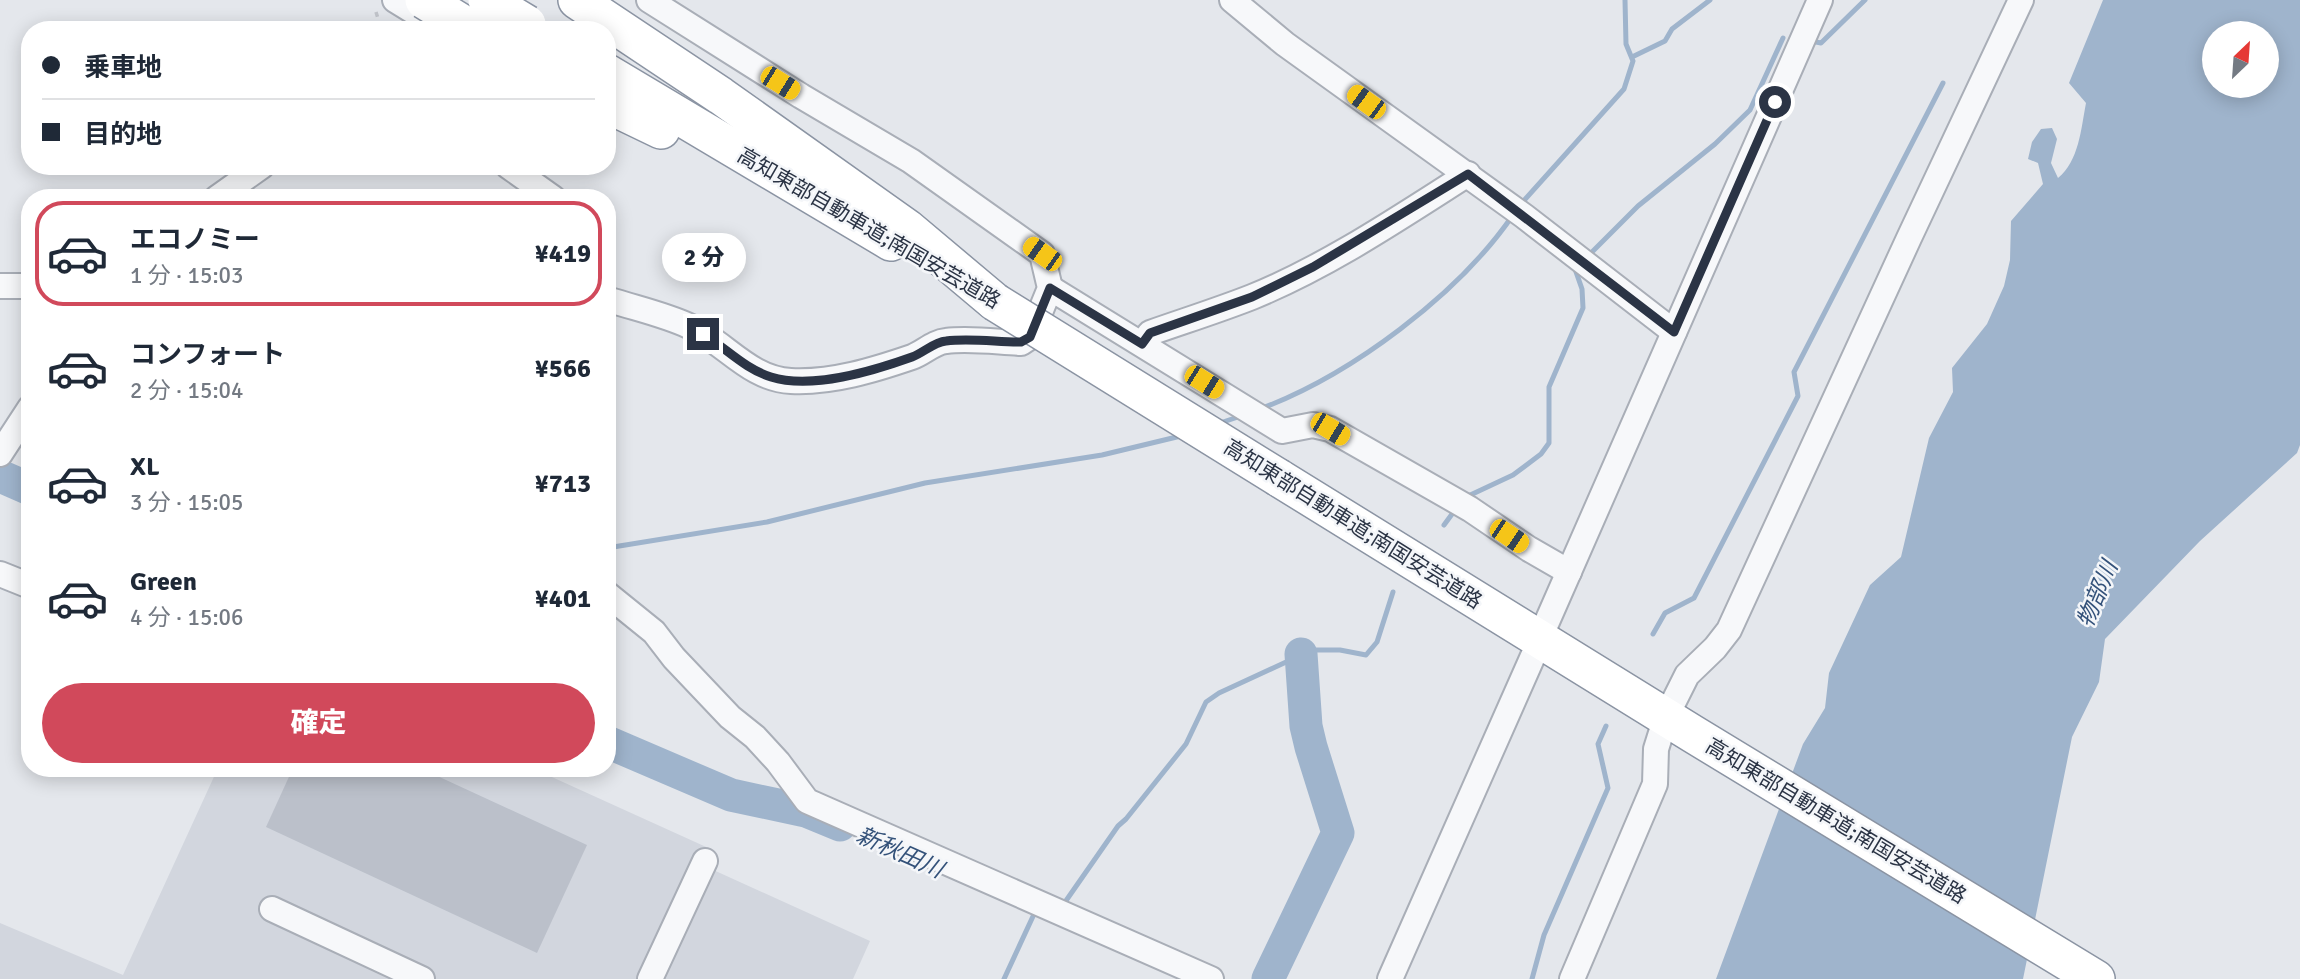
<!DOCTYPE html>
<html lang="ja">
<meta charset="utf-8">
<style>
:root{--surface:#fff;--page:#f6f6f7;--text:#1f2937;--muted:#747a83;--line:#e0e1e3;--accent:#d1495b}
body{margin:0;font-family:Signika,"Noto Sans JP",sans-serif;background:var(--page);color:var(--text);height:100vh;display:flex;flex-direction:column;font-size:26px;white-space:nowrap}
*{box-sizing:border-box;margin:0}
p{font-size:23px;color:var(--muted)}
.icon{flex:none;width:38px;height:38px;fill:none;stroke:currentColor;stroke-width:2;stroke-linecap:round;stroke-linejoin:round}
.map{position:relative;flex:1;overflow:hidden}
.side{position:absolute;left:21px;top:189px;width:595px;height:588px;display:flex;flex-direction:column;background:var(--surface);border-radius:28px;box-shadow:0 4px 18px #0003}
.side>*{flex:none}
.guide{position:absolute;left:21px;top:21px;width:595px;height:154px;border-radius:28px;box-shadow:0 4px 18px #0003;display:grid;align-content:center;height:154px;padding:0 21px;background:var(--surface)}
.needle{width:46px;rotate:25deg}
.tools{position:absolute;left:2202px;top:21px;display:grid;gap:14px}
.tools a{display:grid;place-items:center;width:77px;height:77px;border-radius:50%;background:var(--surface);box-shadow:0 4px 18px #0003;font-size:35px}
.end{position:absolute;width:32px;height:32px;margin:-16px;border:9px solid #2b3445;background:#fff;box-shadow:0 0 0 4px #fff}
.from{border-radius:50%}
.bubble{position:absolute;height:49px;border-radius:24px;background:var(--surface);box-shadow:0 4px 18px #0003;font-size:23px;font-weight:800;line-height:49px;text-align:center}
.car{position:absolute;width:21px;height:42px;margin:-21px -10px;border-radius:9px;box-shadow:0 0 5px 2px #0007;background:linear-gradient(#f5c518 24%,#345 0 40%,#f5c518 0 76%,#345 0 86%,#f5c518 0)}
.guide b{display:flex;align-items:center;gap:24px;height:66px;font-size:26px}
.guide b+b{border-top:2px solid var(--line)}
.guide i{width:18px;height:18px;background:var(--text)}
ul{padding:12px 0 0;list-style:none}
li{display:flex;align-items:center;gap:21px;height:105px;margin:0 14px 10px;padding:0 7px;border:4px solid transparent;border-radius:28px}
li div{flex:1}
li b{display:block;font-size:26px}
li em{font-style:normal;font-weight:800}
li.selected{border-color:var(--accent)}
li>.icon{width:63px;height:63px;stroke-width:1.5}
.cta{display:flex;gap:14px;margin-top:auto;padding:14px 21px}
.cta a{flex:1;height:80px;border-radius:42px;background:var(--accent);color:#fff;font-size:28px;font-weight:800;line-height:80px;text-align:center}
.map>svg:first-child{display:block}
.built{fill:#d2d6de}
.water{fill:#9fb4cc;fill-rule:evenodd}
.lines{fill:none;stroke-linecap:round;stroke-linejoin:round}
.stream{stroke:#9fb4cc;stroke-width:5}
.river{stroke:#9fb4cc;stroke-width:33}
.building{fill:#bbc0ca}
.minor-casing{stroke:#a9aeb7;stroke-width:28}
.highway-casing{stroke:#8b94a3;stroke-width:40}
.path{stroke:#c2c5cb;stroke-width:3.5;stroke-dasharray:5 5;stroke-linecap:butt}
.minor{stroke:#f7f8fa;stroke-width:24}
.highway{stroke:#fff;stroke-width:37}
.highway-bridge-casing{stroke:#8b94a3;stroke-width:40;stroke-linecap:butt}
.highway-bridge{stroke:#fff;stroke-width:37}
.route{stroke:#2b3445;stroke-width:9}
.labels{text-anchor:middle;stroke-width:5;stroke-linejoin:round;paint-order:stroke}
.street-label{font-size:21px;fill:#2b3445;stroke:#f4f6f9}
.water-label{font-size:23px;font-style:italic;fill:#34527a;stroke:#f4f6f9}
</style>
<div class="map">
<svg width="2300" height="979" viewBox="0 0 2300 979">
<rect width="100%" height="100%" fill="#e4e7ec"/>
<path class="built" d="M 218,768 L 532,768 L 715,851 L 709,868 L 870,941 L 853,979 L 0,979 L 0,923 L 123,975 Z"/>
<path class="water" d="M 2103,0 L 2300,0 L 2300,445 L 2297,453 L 2200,541 L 2105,639 L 2099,682 L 2072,737 L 2023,979 L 1716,979 L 1803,744 L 1825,708 L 1829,673 L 1870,585 L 1901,557 L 1929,438 L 1953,392 L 1952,368 L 1987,324 L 2004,286 L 2010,260 L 2011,221 L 2043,184 L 2038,163 L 2028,159 L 2032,142 L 2041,129 L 2052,128 L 2057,139 L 2051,163 L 2058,178 C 2079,161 2081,129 2086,103 L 2069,83 ZM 2214,33 L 2266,33 L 2266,86 L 2214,86 Z"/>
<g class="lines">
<g class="stream">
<path d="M 1816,42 L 1821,43 L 1865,0"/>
<path d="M 1632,57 L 1665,41 L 1672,29 L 1710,0"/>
<path d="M 1520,205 L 1624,89 L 1633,61 L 1626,44 L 1625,0"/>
<path d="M 1588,256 L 1638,206 L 1715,144 L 1750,110 L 1783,38"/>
<path d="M 1260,409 C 1351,375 1458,295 1513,215"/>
<path d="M 1217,424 L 1241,416"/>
<path d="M 1466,497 L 1513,475 L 1541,454 L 1549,443 L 1549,387 L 1583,308 L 1582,289 L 1575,269 L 1578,266"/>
<path d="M 1444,525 L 1455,510"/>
<path d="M 607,548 L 767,522 L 925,483 L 1102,455 L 1185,435"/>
<path d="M 1653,634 L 1665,613 L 1694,598 L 1798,396 L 1794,372 L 1943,83"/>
<path d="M 1063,905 L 1118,826 L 1126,819 L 1186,744 L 1206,702 L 1219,693 L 1312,650 L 1340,650 L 1366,655 L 1377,642 L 1393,592"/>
<path d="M 1004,979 L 1035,912"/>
<path d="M 1532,979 L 1544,935 L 1608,788 L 1598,744 L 1606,726"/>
</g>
<g class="river">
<path d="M 0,476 L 30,489"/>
<path d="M 607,742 L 731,795 L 806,811 L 840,825"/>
<path d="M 1268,979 L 1338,833 L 1311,747 L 1306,726 L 1301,654"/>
</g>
</g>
<path class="building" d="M 293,768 L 420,768 L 587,845 L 537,953 L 266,827 Z"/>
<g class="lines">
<defs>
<g id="minor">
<path d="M 395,0 L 434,24"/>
<path d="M 1232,0 L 1285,44 L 1524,216 L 1674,332"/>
<path d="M 508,166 L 553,198"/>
<path d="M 217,198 L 262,166"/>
<path d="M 0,286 L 30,286"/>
<path d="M 1050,288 L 1282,431 L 1313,425 L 1330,429 L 1470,509 L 1529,549 L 1569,572"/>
<path d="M 607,299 C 634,308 663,314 689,326 C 725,342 749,379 791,381 C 832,383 874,370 912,357 C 923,353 934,342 946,341 C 970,338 997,342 1021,343 L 1030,337 L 1050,288 L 1042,254 L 911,161 L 801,96 L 649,0"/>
<path d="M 1142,344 L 1150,333 C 1184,321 1219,310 1252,297 C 1328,266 1399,218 1468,174"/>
<path d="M 0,454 L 30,408"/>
<path d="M 0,574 L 30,586"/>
<path d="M 607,594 L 654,632 L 674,658 L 730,717 L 755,737 L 778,762 L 807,801 L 1211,979"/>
<path d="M 1546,624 L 1820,0"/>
<path d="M 1672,705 L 1687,675 L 1715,648 L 1729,630 L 1909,238 L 2021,0"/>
<path d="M 272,909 L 422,979"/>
<path d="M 650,979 L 705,861"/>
<path d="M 1390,979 L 1533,656"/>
<path d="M 1572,979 L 1655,784 L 1656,749 L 1661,733"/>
</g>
<g id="highway">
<path d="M 577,0 L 721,96 L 907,228 L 995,302"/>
<path d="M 607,73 L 891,242"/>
<path d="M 607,104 L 661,130"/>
<path d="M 1279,478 L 1693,734 L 2096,979"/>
</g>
</defs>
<use href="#minor" class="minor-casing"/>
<use href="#highway" class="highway-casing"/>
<path class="path" d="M 376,12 L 379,22 L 385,30"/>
<use href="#minor" class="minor"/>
<use href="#highway" class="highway"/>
<defs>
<g id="highway-bridge">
<path d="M 424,0 L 473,30"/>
<path d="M 487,0 L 527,24"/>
<path d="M 995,302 L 1279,478"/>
</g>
</defs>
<use href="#highway-bridge" class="highway-bridge-casing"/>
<use href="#highway-bridge" class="highway-bridge"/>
</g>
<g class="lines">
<path class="route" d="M 703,334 C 726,348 745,369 771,377 C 812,390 873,371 912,357 C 923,353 934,342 946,341 C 970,338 997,342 1021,342 L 1030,337 L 1050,288 L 1142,344 L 1150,333 L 1252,297 L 1313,267 L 1468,174 L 1674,332 L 1775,102"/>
</g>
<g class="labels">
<g class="street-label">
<text transform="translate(869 228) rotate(30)" y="7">高知東部自動車道;南国安芸道路</text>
<text transform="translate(1353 524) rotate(32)" y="7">高知東部自動車道;南国安芸道路</text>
<text transform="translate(1836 821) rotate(31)" y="7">高知東部自動車道;南国安芸道路</text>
</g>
<g class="water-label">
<text transform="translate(2097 594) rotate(-67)" y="8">物部川</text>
<text transform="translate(900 852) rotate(24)" y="8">新秋田川</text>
</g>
</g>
</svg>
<div class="tools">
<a><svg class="needle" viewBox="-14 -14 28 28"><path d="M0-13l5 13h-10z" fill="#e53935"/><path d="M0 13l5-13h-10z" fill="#747a83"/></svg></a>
</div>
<i class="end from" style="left:1775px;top:102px"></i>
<i class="end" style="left:703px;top:334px"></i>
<div class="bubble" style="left:662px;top:233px;width:84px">2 分</div>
<i class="car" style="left:780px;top:83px;rotate:122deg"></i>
<i class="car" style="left:1366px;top:102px;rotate:306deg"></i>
<i class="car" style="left:1042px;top:254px;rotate:305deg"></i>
<i class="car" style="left:1204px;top:382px;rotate:122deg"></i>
<i class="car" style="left:1330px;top:429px;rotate:121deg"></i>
<i class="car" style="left:1509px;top:536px;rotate:124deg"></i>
<div class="guide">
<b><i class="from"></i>乗車地</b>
<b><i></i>目的地</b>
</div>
<section class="side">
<ul>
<li class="selected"><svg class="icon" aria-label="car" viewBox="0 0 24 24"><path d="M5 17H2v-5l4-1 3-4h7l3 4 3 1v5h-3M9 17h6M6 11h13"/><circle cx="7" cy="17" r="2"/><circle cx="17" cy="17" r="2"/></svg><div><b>エコノミー</b><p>1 分 · 15:03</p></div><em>¥419</em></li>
<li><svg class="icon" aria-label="car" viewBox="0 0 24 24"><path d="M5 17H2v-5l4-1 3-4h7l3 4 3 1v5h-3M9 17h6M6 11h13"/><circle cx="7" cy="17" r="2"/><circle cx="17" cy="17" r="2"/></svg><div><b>コンフォート</b><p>2 分 · 15:04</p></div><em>¥566</em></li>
<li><svg class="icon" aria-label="car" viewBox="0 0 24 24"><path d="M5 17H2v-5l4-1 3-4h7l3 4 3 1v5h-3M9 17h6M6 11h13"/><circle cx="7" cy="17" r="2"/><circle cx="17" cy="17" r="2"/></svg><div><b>XL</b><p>3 分 · 15:05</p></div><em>¥713</em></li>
<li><svg class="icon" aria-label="car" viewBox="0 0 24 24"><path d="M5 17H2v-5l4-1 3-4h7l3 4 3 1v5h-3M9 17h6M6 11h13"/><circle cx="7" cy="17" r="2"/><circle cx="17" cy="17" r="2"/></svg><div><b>Green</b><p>4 分 · 15:06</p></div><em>¥401</em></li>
</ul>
<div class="cta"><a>確定</a></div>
</section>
</div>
